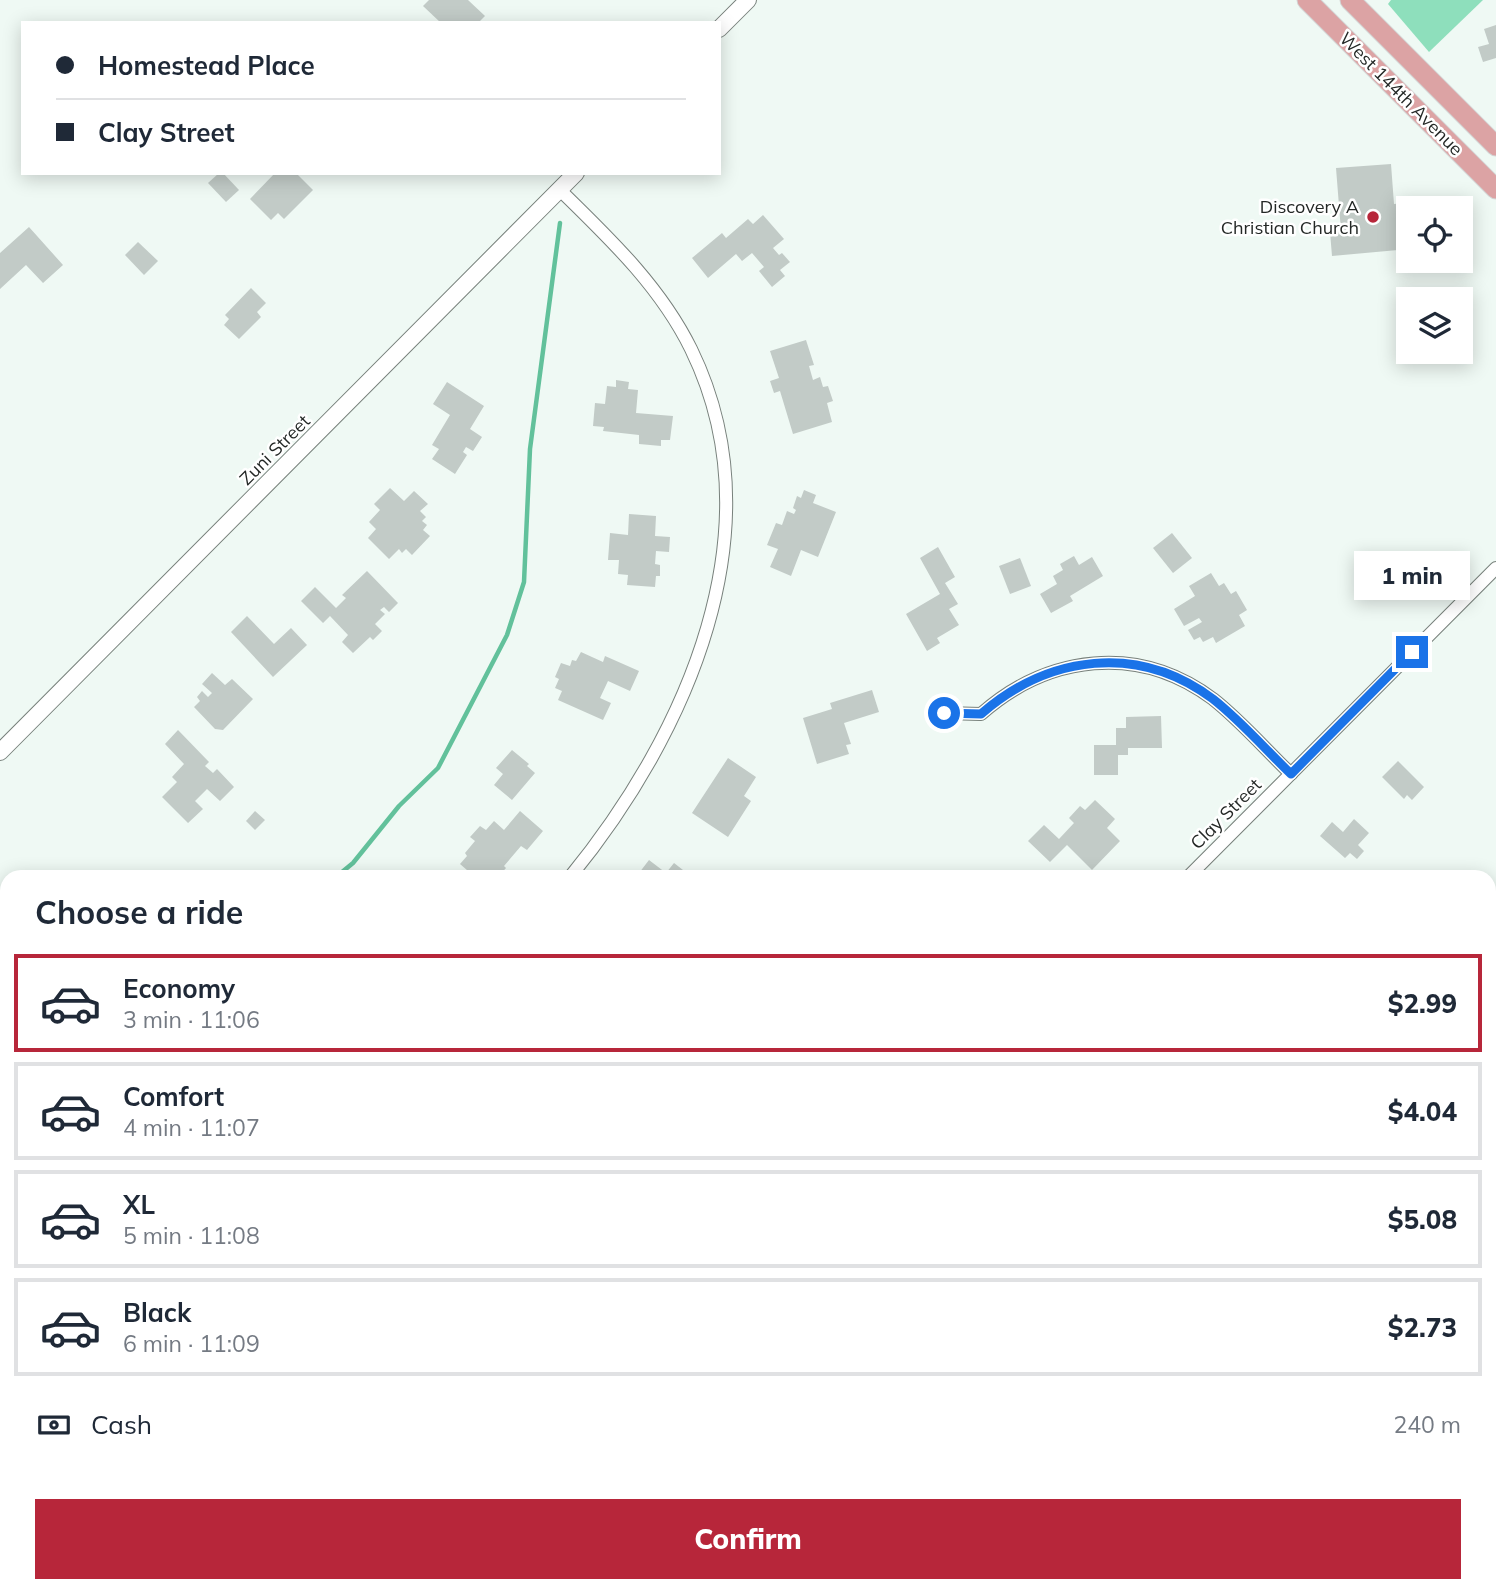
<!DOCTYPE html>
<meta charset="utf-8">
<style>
:root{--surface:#fff;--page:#f2f2f3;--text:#1f2937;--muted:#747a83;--line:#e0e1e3;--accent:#b7263a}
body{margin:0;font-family:Mulish,sans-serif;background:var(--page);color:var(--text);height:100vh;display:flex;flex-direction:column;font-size:26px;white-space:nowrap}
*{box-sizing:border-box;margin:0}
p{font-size:23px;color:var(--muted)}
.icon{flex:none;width:38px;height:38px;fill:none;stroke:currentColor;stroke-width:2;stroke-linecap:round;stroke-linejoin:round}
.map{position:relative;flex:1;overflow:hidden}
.panel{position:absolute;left:0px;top:870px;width:1496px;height:723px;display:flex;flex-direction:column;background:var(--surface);border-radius:21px 21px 0 0;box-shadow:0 4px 18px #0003}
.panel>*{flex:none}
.guide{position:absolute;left:21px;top:21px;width:700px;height:154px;border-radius:0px;box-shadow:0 4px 18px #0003;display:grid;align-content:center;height:154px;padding:0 35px;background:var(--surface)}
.controls{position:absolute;left:1396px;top:196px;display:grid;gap:14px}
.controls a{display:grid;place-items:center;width:77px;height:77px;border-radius:0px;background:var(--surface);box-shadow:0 4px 18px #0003;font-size:35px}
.end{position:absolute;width:32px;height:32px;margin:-16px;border:9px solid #1a73e8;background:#fff;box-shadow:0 0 0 4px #fff}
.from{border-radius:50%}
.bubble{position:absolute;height:49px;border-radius:0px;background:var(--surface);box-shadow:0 4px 18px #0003;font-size:23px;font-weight:800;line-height:49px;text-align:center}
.guide b{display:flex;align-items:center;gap:24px;height:66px;font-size:26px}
.guide b+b{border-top:2px solid var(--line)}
.guide i{width:18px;height:18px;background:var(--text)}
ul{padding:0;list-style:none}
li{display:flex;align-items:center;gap:21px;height:98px;margin:0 14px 10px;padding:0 21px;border:4px solid var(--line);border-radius:0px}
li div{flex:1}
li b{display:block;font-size:26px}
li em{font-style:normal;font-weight:800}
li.on{border-color:var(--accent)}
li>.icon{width:63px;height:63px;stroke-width:1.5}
h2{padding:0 35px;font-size:32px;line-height:84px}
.pay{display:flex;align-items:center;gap:18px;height:77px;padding:0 35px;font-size:26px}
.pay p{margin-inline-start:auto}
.primary-button{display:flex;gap:14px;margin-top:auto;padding:14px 35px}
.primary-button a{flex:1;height:80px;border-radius:0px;background:var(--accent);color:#fff;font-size:28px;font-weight:800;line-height:80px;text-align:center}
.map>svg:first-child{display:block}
.green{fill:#8edfbc}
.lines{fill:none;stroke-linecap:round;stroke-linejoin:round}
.stream{stroke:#62c19b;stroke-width:4.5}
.building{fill:#c2cbc7}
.minor-casing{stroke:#77807b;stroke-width:14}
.tertiary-casing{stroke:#77807b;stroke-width:18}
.primary-casing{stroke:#d3d4d4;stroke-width:21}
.minor{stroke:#fff;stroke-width:12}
.tertiary{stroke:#fff;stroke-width:16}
.primary{stroke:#dca3a4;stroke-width:19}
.route{stroke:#1a73e8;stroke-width:9}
.poi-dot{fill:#b7263a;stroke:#fff;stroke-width:2.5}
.labels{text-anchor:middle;stroke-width:5;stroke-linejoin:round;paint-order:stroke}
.street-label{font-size:18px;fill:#242826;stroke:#fff}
.poi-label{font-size:18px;fill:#242826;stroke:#fff;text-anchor:end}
</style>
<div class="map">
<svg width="1496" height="1592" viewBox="0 0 1496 1592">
<rect width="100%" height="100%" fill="#eff9f4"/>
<path class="green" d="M 1391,0 L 1483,0 L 1429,52 L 1388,4 Z"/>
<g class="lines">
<path class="stream" d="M 336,877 L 353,863 L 399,806 L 438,768 L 507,635 L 524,582 L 530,449 L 560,223"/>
</g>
<g class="building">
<path d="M 429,0 L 468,0 L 485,16 L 478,23 L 441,23 L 423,6 Z"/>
<path d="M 1496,25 L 1496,58 L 1483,62 L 1478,47 L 1489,44 L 1484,29 Z"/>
<path d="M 1391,164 L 1394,204 L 1405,203 L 1409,249 L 1332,256 L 1330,232 L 1341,231 L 1336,168 Z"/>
<path d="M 219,173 L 223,173 L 239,190 L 226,202 L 208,183 Z"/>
<path d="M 275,173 L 296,173 L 313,190 L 284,219 L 278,213 L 271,220 L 250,199 Z"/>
<path d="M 763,215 L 784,239 L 773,248 L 779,255 L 782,253 L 790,262 L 780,270 L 785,276 L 772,287 L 759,271 L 764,267 L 752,253 L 742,261 L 736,254 L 708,278 L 692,258 L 722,233 L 726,238 L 748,219 L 753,224 Z"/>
<path d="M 29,227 L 63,265 L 43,283 L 26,265 L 0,289 L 0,253 Z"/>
<path d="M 138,242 L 158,261 L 144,275 L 125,255 Z"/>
<path d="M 251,288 L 266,303 L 257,312 L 261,317 L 239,339 L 224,325 L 229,319 L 225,315 Z"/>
<path d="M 806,340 L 814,365 L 809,366 L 813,380 L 820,377 L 823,387 L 828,386 L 833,401 L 827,403 L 832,422 L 793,434 L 780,391 L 774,393 L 770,381 L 779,378 L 770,351 Z"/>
<path d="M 616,380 L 629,382 L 628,389 L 638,390 L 636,413 L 673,416 L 670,440 L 661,440 L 661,446 L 639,444 L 639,435 L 603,431 L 604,427 L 593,426 L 595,403 L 605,404 L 607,386 L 616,387 Z"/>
<path d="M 447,382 L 484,406 L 470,429 L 482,437 L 473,451 L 466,447 L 463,452 L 467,455 L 455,474 L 432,459 L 439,449 L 432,445 L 450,415 L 433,404 Z"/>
<path d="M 390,488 L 404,501 L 414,491 L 428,504 L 420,511 L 426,517 L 422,521 L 427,525 L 423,530 L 430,536 L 412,555 L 406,549 L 402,553 L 399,549 L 389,559 L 368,538 L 376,529 L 369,522 L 380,510 L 374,504 Z"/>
<path d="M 804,490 L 816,495 L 813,503 L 836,512 L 818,557 L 801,550 L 791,576 L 770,567 L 778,549 L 767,545 L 776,523 L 782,525 L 787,511 L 794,514 L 796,510 L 793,508 L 797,496 L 801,498 Z"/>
<path d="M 629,514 L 656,516 L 655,536 L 670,537 L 669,552 L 656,551 L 655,564 L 660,565 L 660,576 L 656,576 L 655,587 L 627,585 L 628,575 L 618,574 L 619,560 L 608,560 L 610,533 L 628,535 Z"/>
<path d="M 1172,533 L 1192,558 L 1173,573 L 1153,548 Z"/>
<path d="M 938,547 L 955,577 L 945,583 L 958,604 L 949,609 L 959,625 L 937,638 L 940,643 L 927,651 L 906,614 L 940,594 L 920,558 Z"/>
<path d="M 1074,556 L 1079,565 L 1092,557 L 1103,576 L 1070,596 L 1073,601 L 1051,613 L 1040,594 L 1057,584 L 1053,576 L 1063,570 L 1060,564 Z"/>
<path d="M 1020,558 L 1031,586 L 1010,594 L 999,566 Z"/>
<path d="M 367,571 L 398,603 L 389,612 L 384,607 L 380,610 L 385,614 L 375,624 L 382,631 L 373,640 L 370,637 L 353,653 L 342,642 L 348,635 L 330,616 L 323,623 L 301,601 L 315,587 L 336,608 L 346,598 L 342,595 Z"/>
<path d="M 1211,573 L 1219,586 L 1224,583 L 1231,594 L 1236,591 L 1247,610 L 1239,615 L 1245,626 L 1216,643 L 1213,637 L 1203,642 L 1200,637 L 1194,640 L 1188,630 L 1202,622 L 1199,618 L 1184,626 L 1174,609 L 1195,596 L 1189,586 Z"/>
<path d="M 247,616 L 274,644 L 291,628 L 307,645 L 273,677 L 231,632 Z"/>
<path d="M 581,652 L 603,662 L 605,656 L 639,671 L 630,691 L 608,681 L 600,698 L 611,703 L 603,720 L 558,700 L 562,691 L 555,688 L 559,679 L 555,677 L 561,663 L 570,666 L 572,660 L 576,661 Z"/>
<path d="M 212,673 L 225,685 L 232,679 L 253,699 L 223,730 L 215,729 L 194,707 L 200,701 L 197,697 L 202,691 L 208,697 L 212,693 L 202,684 Z"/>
<path d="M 872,690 L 879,712 L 844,723 L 851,744 L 846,745 L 849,754 L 817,764 L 803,718 L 832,709 L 830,703 Z"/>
<path d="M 1161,716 L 1162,748 L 1128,748 L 1128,755 L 1118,755 L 1118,775 L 1094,775 L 1094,745 L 1116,745 L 1116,728 L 1126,728 L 1126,717 Z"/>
<path d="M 178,730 L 209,762 L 205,766 L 213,773 L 217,769 L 234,787 L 220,801 L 207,789 L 195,801 L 203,809 L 188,823 L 162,797 L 177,782 L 172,777 L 184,764 L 165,744 Z"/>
<path d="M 512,750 L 529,764 L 527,766 L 535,773 L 512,800 L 494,785 L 503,774 L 496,768 Z"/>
<path d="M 728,758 L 756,777 L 744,796 L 751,801 L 728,837 L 692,813 Z"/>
<path d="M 1398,761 L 1424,787 L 1412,800 L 1407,795 L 1404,799 L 1382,777 Z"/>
<path d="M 1095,800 L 1115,819 L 1107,828 L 1120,841 L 1092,870 L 1067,845 L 1050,862 L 1028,841 L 1044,825 L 1059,839 L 1074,823 L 1069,818 L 1080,806 L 1085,810 Z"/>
<path d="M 255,811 L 265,820 L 255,830 L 246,821 Z"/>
<path d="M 520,811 L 543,831 L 527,850 L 521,846 L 504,866 L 506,868 L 499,876 L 496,874 L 494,877 L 475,877 L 460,864 L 467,856 L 465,853 L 475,841 L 470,837 L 480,826 L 486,830 L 494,821 L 504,830 Z"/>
<path d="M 1354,819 L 1369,833 L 1358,845 L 1364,851 L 1357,859 L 1350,853 L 1345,858 L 1320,836 L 1332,822 L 1343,832 Z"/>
<path d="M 649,860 L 666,873 L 674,863 L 692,877 L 636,877 Z"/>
<path d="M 42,1586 L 91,1586 L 88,1592 L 54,1592 Z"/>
<path d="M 806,1586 L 870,1586 L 870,1592 L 800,1592 Z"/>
</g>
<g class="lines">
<defs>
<g id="minor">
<path d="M 560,190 C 609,238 660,286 691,349 C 779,529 687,734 570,877"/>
<path d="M 944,713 L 981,714 C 1048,655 1138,643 1213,699 C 1241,721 1265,749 1291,774"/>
<path d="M 1188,877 L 1496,568"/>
<path d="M 696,1592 L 698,1586"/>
</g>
<g id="tertiary">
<path d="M 719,29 L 748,0"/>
<path d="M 0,752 L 576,173"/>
</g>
<g id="primary">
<path d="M 1307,0 L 1496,189"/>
<path d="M 1350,0 L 1496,146"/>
</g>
</defs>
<use href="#minor" class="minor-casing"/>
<use href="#tertiary" class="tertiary-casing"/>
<use href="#primary" class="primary-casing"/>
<use href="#minor" class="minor"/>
<use href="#tertiary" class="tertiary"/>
<use href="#primary" class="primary"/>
</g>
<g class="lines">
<path class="route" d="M 944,713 L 981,714 C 1049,655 1138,643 1213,699 C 1241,721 1265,749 1291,774 L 1412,652"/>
</g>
<circle class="poi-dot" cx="1373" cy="217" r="7"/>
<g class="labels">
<g class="street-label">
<text transform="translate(1401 94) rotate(45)" y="6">West 144th Avenue</text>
<text transform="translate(275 450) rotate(-45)" y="6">Zuni Street</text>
<text transform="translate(1226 814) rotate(-45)" y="6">Clay Street</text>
</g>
<g class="poi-label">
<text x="1359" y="213">Discovery A<tspan x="1359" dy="21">Christian Church</tspan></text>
</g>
</g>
</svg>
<div class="controls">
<a><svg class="icon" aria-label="locate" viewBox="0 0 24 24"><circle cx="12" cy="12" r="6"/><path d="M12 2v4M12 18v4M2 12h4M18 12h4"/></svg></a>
<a><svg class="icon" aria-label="layers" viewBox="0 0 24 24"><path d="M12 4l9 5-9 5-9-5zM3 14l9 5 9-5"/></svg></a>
</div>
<i class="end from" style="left:944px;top:713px"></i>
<i class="end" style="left:1412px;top:652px"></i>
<div class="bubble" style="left:1354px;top:551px;width:116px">1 min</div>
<div class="guide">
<b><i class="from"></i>Homestead Place</b>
<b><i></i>Clay Street</b>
</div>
<section class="panel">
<h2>Choose a ride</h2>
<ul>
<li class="on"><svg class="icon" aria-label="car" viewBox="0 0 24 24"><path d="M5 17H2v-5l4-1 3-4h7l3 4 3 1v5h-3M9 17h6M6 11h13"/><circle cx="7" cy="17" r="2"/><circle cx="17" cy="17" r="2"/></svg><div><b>Economy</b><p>3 min · 11:06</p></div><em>$2.99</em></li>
<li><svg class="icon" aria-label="car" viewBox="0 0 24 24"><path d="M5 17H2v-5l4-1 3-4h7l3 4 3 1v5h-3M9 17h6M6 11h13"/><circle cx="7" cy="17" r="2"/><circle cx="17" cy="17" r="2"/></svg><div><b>Comfort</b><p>4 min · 11:07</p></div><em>$4.04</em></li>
<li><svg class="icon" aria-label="car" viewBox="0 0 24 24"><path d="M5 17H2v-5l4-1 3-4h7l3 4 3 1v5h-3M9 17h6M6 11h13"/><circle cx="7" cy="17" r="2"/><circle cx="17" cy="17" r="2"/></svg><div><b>XL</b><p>5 min · 11:08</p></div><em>$5.08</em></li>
<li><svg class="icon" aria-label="car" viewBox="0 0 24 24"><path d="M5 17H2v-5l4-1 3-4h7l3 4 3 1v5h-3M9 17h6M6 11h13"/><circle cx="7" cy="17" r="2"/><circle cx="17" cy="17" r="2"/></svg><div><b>Black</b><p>6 min · 11:09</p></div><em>$2.73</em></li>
</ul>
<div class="pay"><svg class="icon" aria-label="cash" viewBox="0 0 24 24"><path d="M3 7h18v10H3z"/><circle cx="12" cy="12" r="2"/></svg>Cash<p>240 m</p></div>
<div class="primary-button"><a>Confirm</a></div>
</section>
</div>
